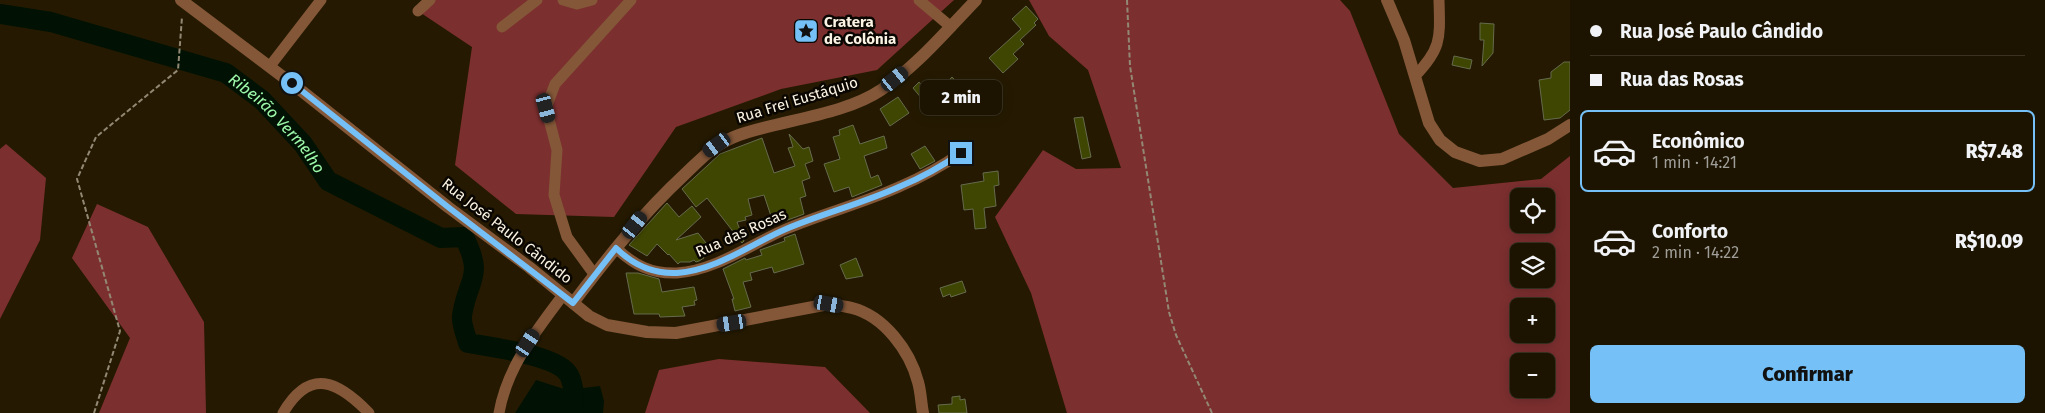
<!DOCTYPE html>
<html lang="pt">
<meta charset="utf-8">
<style>
:root{--surface:#1c1401;--page:#292110;--text:#f1f3f6;--muted:#a09e99;--line:#3a3323;--accent:#75c0f6}
body{margin:0;font-family:"Fira Sans",sans-serif;background:var(--page);color:var(--text);height:100vh;display:flex;flex-direction:column;font-size:19px;white-space:nowrap}
*{box-sizing:border-box;margin:0}
p{font-size:16px;color:var(--muted)}
.icon{flex:none;width:28px;height:28px;fill:none;stroke:currentColor;stroke-width:2;stroke-linecap:round;stroke-linejoin:round}
.map{position:relative;flex:1;overflow:hidden}
.details{display:flex;flex-direction:column;background:var(--surface);width:475px}
.details>*{flex:none}
.guide{display:grid;align-content:center;height:110px;padding:0 20px;background:var(--surface)}
.fabs{position:absolute;left:1510px;top:188px;display:grid;gap:10px}
.fabs a{display:grid;place-items:center;width:45px;height:45px;border-radius:8px;background:var(--surface);box-shadow:0 2px 12px #0003,0 0 0 1px var(--line);font-size:25px}
.end{position:absolute;width:22px;height:22px;margin:-11px;border:6px solid #75c0f6;background:#111;box-shadow:0 0 0 2px #111}
.from{border-radius:50%}
.bubble{position:absolute;height:35px;border-radius:8px;background:var(--surface);box-shadow:0 2px 12px #0003,0 0 0 1px var(--line);font-size:16px;font-weight:800;line-height:35px;text-align:center}
.car{position:absolute;width:15px;height:30px;margin:-15px -8px;border-radius:6px;box-shadow:0 0 4px 1px #0007;background:linear-gradient(#222 24%,#8ab4d8 0 40%,#222 0 76%,#8ab4d8 0 86%,#222 0)}
.guide b{display:flex;align-items:center;gap:18px;height:48px;font-size:19px}
.guide b+b{border-top:1px solid var(--line)}
.guide i{width:12px;height:12px;background:var(--text)}
ul{padding:0;list-style:none}
li{display:flex;align-items:center;gap:15px;height:82px;margin:0 10px 8px;padding:0 10px;border:2px solid transparent;border-radius:8px}
li div{flex:1}
li b{display:block;font-size:19px}
li em{font-style:normal;font-weight:800}
li.active{border-color:var(--accent)}
li>.icon{width:45px;height:45px;stroke-width:1.5}
.button{display:flex;gap:10px;margin-top:auto;padding:10px 20px}
.button a{flex:1;height:58px;border-radius:8px;background:var(--accent);color:#111;font-size:20px;font-weight:800;line-height:58px;text-align:center}
main{display:flex;flex:1;min-height:0}
.map>svg:first-child{display:block}
.forest{fill:#7c2f2f;fill-rule:evenodd}
.water{fill:#011204}
.lines{fill:none;stroke-linecap:round;stroke-linejoin:round}
.river{stroke:#011204;stroke-width:20}
.building{fill:#3f4601;stroke:#656b4d}
.path{stroke:#928874;stroke-width:2;stroke-dasharray:5 2.5;stroke-linecap:butt}
.minor{stroke:#845738;stroke-width:11}
.tertiary{stroke:#845738;stroke-width:12}
.route{stroke:#75c0f6;stroke-width:6}
.labels{text-anchor:middle;stroke-width:5;stroke-linejoin:round;paint-order:stroke}
.poi-label{font-size:15px;font-weight:bold;fill:#fbf3e3;stroke:#0a0601;text-anchor:start}
.street-label{font-size:15px;fill:#fbf3e3;stroke:#0a0601}
.water-label{font-size:16px;font-style:italic;fill:#9ef9ab;stroke:#0a0601}
</style>
<main>
<div class="map">
<svg width="1570" height="413" viewBox="0 0 1570 413">
<rect width="100%" height="100%" fill="#251a01"/>
<g class="forest">
<path d="M 425,0 L 954,0 L 877,70 L 781,89 L 676,127 L 614,217 L 516,214 L 455,165 L 472,47 L 418,11 Z"/>
<path d="M 1029,0 L 1340,0 L 1350,11 L 1399,134 L 1453,188 L 1541,179 L 1570,156 L 1570,413 L 1067,413 L 1031,293 L 995,217 L 1043,150 L 1076,169 L 1121,168 L 1088,70 L 1049,36 ZM 1546,196 L 1546,224 L 1519,224 L 1519,196 ZM 1546,251 L 1546,279 L 1519,279 L 1519,251 ZM 1519,306 L 1546,306 L 1546,334 L 1519,334 ZM 1519,361 L 1546,361 L 1546,389 L 1519,389 Z"/>
<path d="M 6,144 L 46,178 L 40,240 L 0,319 L 0,149 Z"/>
<path d="M 97,204 L 148,227 L 204,322 L 206,413 L 99,413 L 130,338 L 72,258 Z"/>
<path d="M 719,359 L 825,367 L 870,413 L 645,413 L 659,370 Z"/>
</g>
<path class="water" d="M 536,380 L 567,390 L 600,386 L 604,401 L 603,413 L 515,413 Z"/>
<g class="lines">
<path class="river" id="s1" d="M 0,14 L 51,22 L 226,73 L 262,100 L 303,144 L 328,181 L 441,238 L 464,237 C 485,278 467,279 462,316 C 461,324 466,335 468,343 C 490,347 558,355 569,375 C 575,387 574,400 573,413"/>
</g>
<g class="building">
<path d="M 1026,6 L 1038,19 L 1034,23 L 1036,25 L 1020,40 L 1024,44 L 1013,54 L 1018,59 L 1003,73 L 989,58 L 1021,29 L 1012,19 Z"/>
<path d="M 1480,23 L 1494,24 L 1493,53 L 1482,66 L 1484,40 L 1480,40 Z"/>
<path d="M 1454,56 L 1472,60 L 1470,69 L 1452,65 Z"/>
<path d="M 1564,62 L 1570,62 L 1570,110 L 1560,118 L 1544,120 L 1539,80 L 1551,78 L 1551,72 Z"/>
<path d="M 952,77 L 961,86 L 951,94 L 944,85 Z"/>
<path d="M 919,82 L 934,99 L 927,105 L 913,88 Z"/>
<path d="M 898,97 L 909,113 L 890,126 L 880,109 Z"/>
<path d="M 1083,117 L 1091,157 L 1082,159 L 1074,118 Z"/>
<path d="M 853,125 L 860,144 L 884,136 L 887,148 L 864,156 L 871,178 L 878,175 L 882,185 L 852,197 L 849,187 L 834,192 L 824,164 L 840,159 L 833,137 L 840,135 L 839,130 Z"/>
<path d="M 789,134 L 803,149 L 809,147 L 813,161 L 805,164 L 810,178 L 802,181 L 806,196 L 800,198 L 804,214 L 785,221 L 782,212 L 771,216 L 764,195 L 748,199 L 752,215 L 745,217 L 746,220 L 737,222 L 744,241 L 742,243 L 707,198 L 696,207 L 682,189 L 720,154 L 762,138 L 774,173 L 795,166 L 788,148 L 793,147 Z"/>
<path d="M 925,146 L 935,161 L 920,169 L 911,154 Z"/>
<path d="M 998,171 L 999,185 L 994,186 L 996,206 L 984,208 L 986,228 L 975,229 L 973,209 L 964,210 L 961,185 L 984,181 L 983,173 Z"/>
<path d="M 667,203 L 679,217 L 692,206 L 701,217 L 676,240 L 698,233 L 706,243 L 698,248 L 704,258 L 699,261 L 696,262 L 694,260 L 690,262 L 680,262 L 678,264 L 669,254 L 668,255 L 657,244 L 647,256 L 629,245 Z"/>
<path d="M 795,234 L 804,264 L 774,273 L 772,267 L 750,273 L 752,280 L 743,282 L 751,307 L 735,311 L 732,299 L 734,299 L 723,269 L 745,258 L 746,260 L 762,255 L 760,250 L 785,241 L 784,238 Z"/>
<path d="M 856,258 L 863,276 L 846,279 L 840,265 Z"/>
<path d="M 626,273 L 638,273 L 659,279 L 662,292 L 694,287 L 697,300 L 694,301 L 695,305 L 682,307 L 685,316 L 660,317 L 659,314 L 634,314 Z"/>
<path d="M 962,281 L 966,292 L 951,297 L 950,294 L 943,297 L 940,288 Z"/>
<path d="M 960,396 L 960,400 L 965,399 L 967,413 L 939,413 L 938,405 L 952,404 L 952,397 Z"/>
</g>
<g class="lines">
<g class="path">
<path d="M 1127,0 L 1130,66 L 1169,312 L 1176,335 L 1212,413"/>
<path d="M 94,413 L 120,331 L 77,179 L 96,137 L 178,70 L 182,17"/>
</g>
<g class="minor">
<path d="M 563,0 L 577,4 L 592,0"/>
<path d="M 919,0 L 951,27"/>
<path d="M 418,11 L 430,0"/>
<path d="M 502,27 L 537,0"/>
<path d="M 270,66 L 321,0"/>
<path d="M 1415,76 C 1442,48 1440,38 1439,0"/>
<path d="M 616,248 C 634,265 651,274 677,273 C 717,270 751,244 786,229 C 824,213 864,203 901,186 C 922,177 942,166 961,153"/>
<path d="M 594,274 L 567,237 L 554,195 L 557,150 L 546,108 L 555,84 L 631,0"/>
<path d="M 283,413 C 310,367 338,381 369,413"/>
<path d="M 499,413 C 507,367 536,331 563,295"/>
</g>
<g class="tertiary">
<path d="M 181,0 L 303,92 L 448,207 L 529,267 L 589,316 L 607,325 L 647,332 L 676,333 L 829,304 C 836,305 844,306 852,308 C 884,316 910,351 918,382 C 921,392 921,403 923,413"/>
<path d="M 1387,0 L 1404,40 L 1429,123 L 1440,140 L 1455,152 L 1480,161 L 1502,159 L 1548,139 L 1570,125"/>
<path d="M 573,303 C 607,258 642,214 684,175 C 702,158 714,144 739,135 C 782,120 844,115 881,90 C 918,65 946,31 976,0"/>
</g>
</g>
<g class="lines">
<path class="route" d="M 292,83 L 448,207 L 573,303 L 616,248 C 633,265 652,274 677,273 C 717,270 751,244 786,229 C 824,213 864,203 901,186 C 923,177 942,166 961,153"/>
</g>
<defs>
<symbol id="sight-square" viewBox="-11 -11 22 22"><rect x="-9" y="-9" width="18" height="18" rx="4" fill="#75c0f6" stroke="#0a0601"/><path d="M0-6L1.8-2.2L6-1.7L2.9 1.2L3.7 5.4L0 3.3L-3.7 5.4L-2.9 1.2L-6-1.7L-1.8-2.2Z" fill="#111"/></symbol>
</defs>
<g fill-rule="evenodd">
<use href="#sight-square" x="792" y="17" width="28" height="28"/>
</g>
<g class="labels">
<g class="poi-label">
<text x="824" y="27">Cratera<tspan x="824" dy="17">de Colônia</tspan></text>
</g>
<g class="street-label">
<text transform="translate(797 100) rotate(-17)" y="5">Rua Frei Eustáquio</text>
<text transform="translate(507 231) rotate(38)" y="5">Rua José Paulo Cândido</text>
<text transform="translate(741 233) rotate(-24)" y="5">Rua das Rosas</text>
</g>
<g class="water-label">
<text dy="6" stroke="none"><textPath href="#s1" startOffset="306">Ribeirão Vermelho</textPath></text>
</g>
</g>
</svg>
<div class="fabs">
<a><svg class="icon" aria-label="locate" viewBox="0 0 24 24"><circle cx="12" cy="12" r="6"/><path d="M12 2v4M12 18v4M2 12h4M18 12h4"/></svg></a>
<a><svg class="icon" aria-label="layers" viewBox="0 0 24 24"><path d="M12 4l9 5-9 5-9-5zM3 14l9 5 9-5"/></svg></a>
<a>+</a>
<a>−</a>
</div>
<i class="end from" style="left:292px;top:83px"></i>
<i class="end" style="left:961px;top:153px"></i>
<div class="bubble" style="left:920px;top:80px;width:82px">2 min</div>
<i class="car" style="left:895px;top:79px;rotate:51deg"></i>
<i class="car" style="left:546px;top:108px;rotate:165deg"></i>
<i class="car" style="left:717px;top:145px;rotate:234deg"></i>
<i class="car" style="left:635px;top:225px;rotate:38deg"></i>
<i class="car" style="left:829px;top:304px;rotate:100deg"></i>
<i class="car" style="left:732px;top:323px;rotate:261deg"></i>
<i class="car" style="left:528px;top:343px;rotate:34deg"></i>
</div>
<section class="details">
<div class="guide">
<b><i class="from"></i>Rua José Paulo Cândido</b>
<b><i></i>Rua das Rosas</b>
</div>
<ul>
<li class="active"><svg class="icon" aria-label="car" viewBox="0 0 24 24"><path d="M5 17H2v-5l4-1 3-4h7l3 4 3 1v5h-3M9 17h6M6 11h13"/><circle cx="7" cy="17" r="2"/><circle cx="17" cy="17" r="2"/></svg><div><b>Econômico</b><p>1 min · 14:21</p></div><em>R$7.48</em></li>
<li><svg class="icon" aria-label="car" viewBox="0 0 24 24"><path d="M5 17H2v-5l4-1 3-4h7l3 4 3 1v5h-3M9 17h6M6 11h13"/><circle cx="7" cy="17" r="2"/><circle cx="17" cy="17" r="2"/></svg><div><b>Conforto</b><p>2 min · 14:22</p></div><em>R$10.09</em></li>
</ul>
<div class="button"><a>Confirmar</a></div>
</section>
</main>
